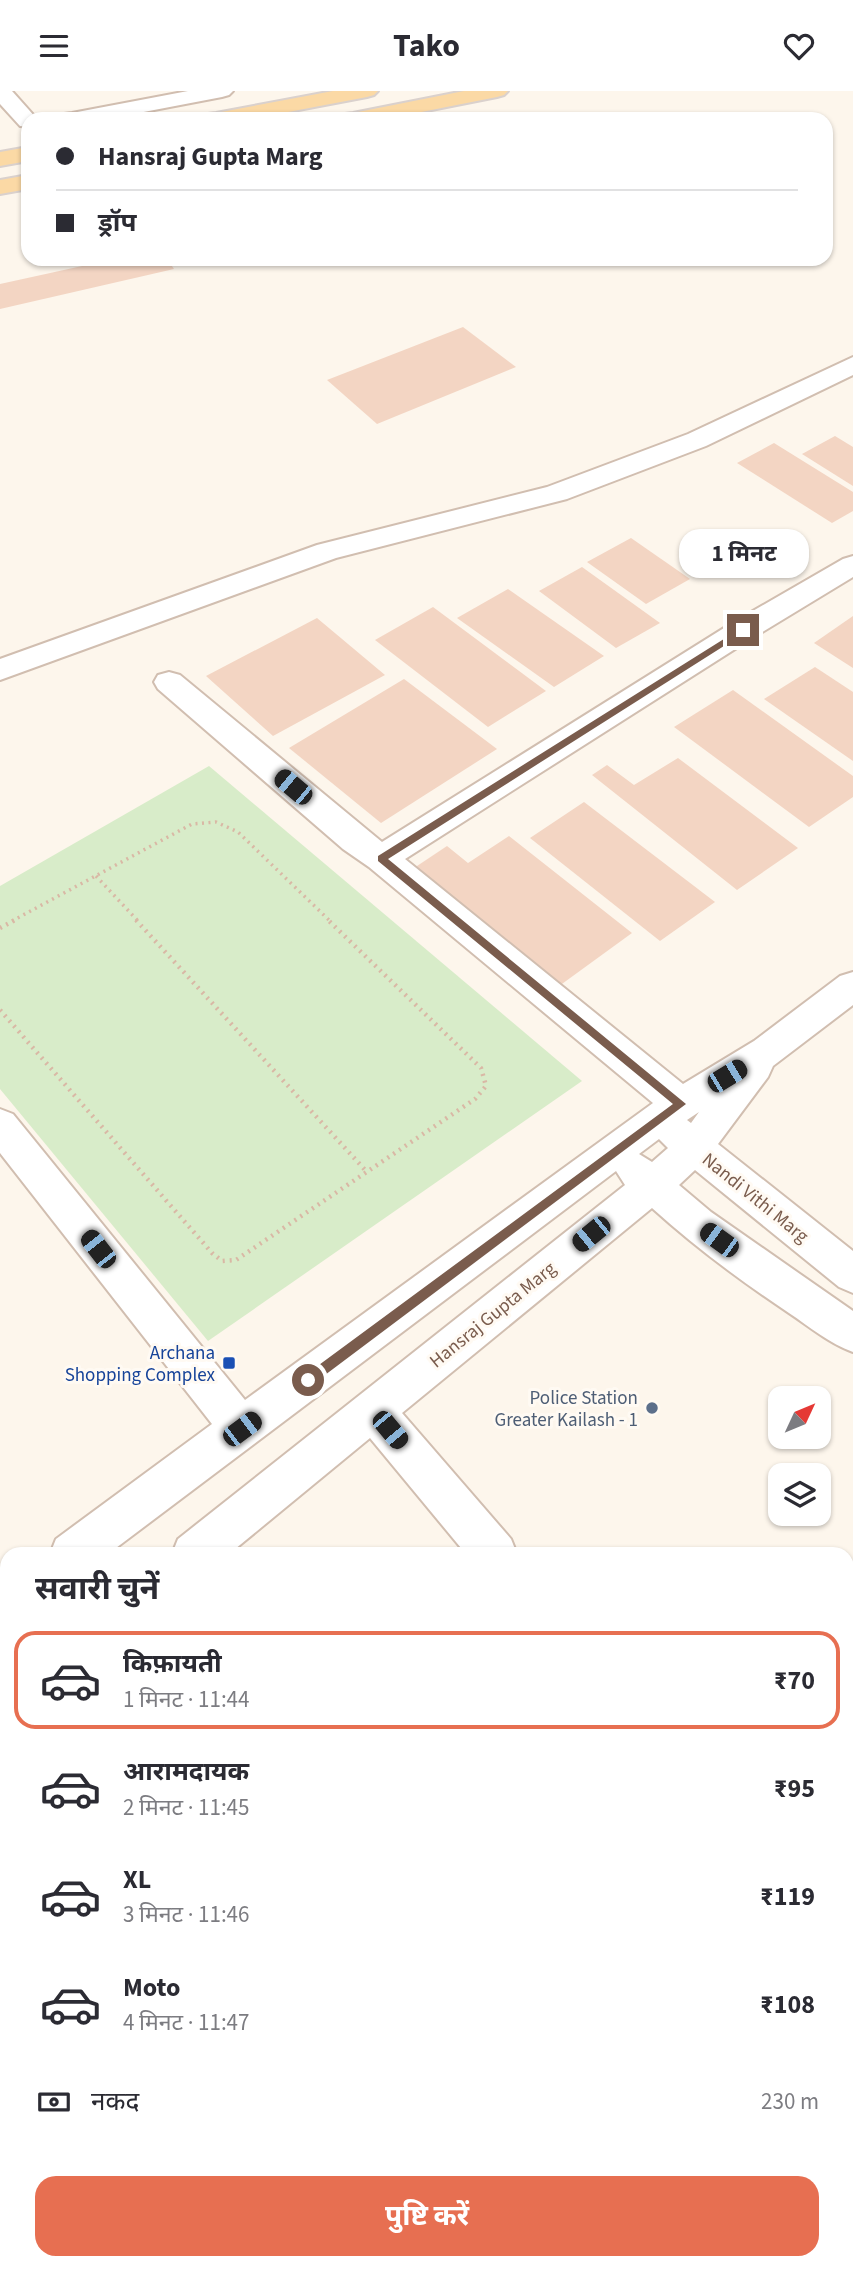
<!DOCTYPE html>
<html lang="hi">
<meta charset="utf-8">
<style>
:root{--surface:#fff;--page:#f7f7f7;--text:#2b2b33;--muted:#7c7c81;--line:#e1e1e2;--accent:#e76f51}
body{margin:0;font-family:"Source Sans 3","Noto Sans Devanagari",sans-serif;background:var(--page);color:var(--text);height:100vh;display:flex;flex-direction:column;font-size:26px;white-space:nowrap}
*{box-sizing:border-box;margin:0}
p{font-size:23px;color:var(--muted)}
.icon{flex:none;width:38px;height:38px;fill:none;stroke:currentColor;stroke-width:2;stroke-linecap:round;stroke-linejoin:round}
.map{position:relative;flex:1;overflow:hidden}
.details{position:absolute;left:0px;top:1456px;width:854px;height:723px;display:flex;flex-direction:column;background:var(--surface);border-radius:21px 21px 0 0;box-shadow:0 2px 5px #0004}
.details>*{flex:none}
.banner{position:absolute;left:21px;top:21px;width:812px;height:154px;border-radius:21px;box-shadow:0 2px 5px #0004;display:grid;align-content:center;height:154px;padding:0 35px;background:var(--surface)}
.needle{width:46px;rotate:46deg}
.tools{position:absolute;left:768px;top:1295px;display:grid;gap:14px}
.tools a{display:grid;place-items:center;width:63px;height:63px;border-radius:14px;background:var(--surface);box-shadow:0 2px 5px #0004;font-size:35px}
.end{position:absolute;width:32px;height:32px;margin:-16px;border:9px solid #7a5c4d;background:#fff;box-shadow:0 0 0 4px #fff}
.from{border-radius:50%}
.bubble{position:absolute;height:49px;border-radius:21px;background:var(--surface);box-shadow:0 2px 5px #0004;font-size:23px;font-weight:700;line-height:49px;text-align:center}
.car{position:absolute;width:21px;height:42px;margin:-21px -10px;border-radius:9px;box-shadow:0 0 5px 2px #0007;background:linear-gradient(#222 24%,#8ab4d8 0 40%,#222 0 76%,#8ab4d8 0 86%,#222 0)}
.banner b{display:flex;align-items:center;gap:24px;height:66px;font-size:26px}
.banner b+b{border-top:2px solid var(--line)}
.banner i{width:18px;height:18px;background:var(--text)}
ul{padding:0;list-style:none}
li{display:flex;align-items:center;gap:21px;height:98px;margin:0 14px 10px;padding:0 21px;border:4px solid transparent;border-radius:21px}
li div{flex:1}
li b{display:block;font-size:26px}
li em{font-style:normal;font-weight:700}
li.current{border-color:var(--accent)}
li>.icon{width:63px;height:63px;stroke-width:1.5}
h2{padding:0 35px;font-size:32px;line-height:84px}
.pay{display:flex;align-items:center;gap:18px;height:77px;padding:0 35px;font-size:26px}
.pay p{margin-inline-start:auto}
.primary-button{display:flex;gap:14px;margin-top:auto;padding:14px 35px}
.primary-button a{flex:1;height:80px;border-radius:21px;background:var(--accent);color:#fff;font-size:28px;font-weight:700;line-height:80px;text-align:center}
header{display:flex;justify-content:space-between;align-items:center;height:91px;padding:0 35px;background:var(--surface);font-size:32px;font-weight:700}
.map>svg:first-child{display:block}
.green{fill:#d8ecc9}
.building{fill:#f3d5c3}
.lines{fill:none;stroke-linecap:round;stroke-linejoin:round}
.minor-casing{stroke:#d1beb0;stroke-width:4}
.major-casing{stroke:#dad1cd;stroke-width:4}
.path-far1{stroke:#d9b8a5;stroke-width:3.5;stroke-dasharray:2 4.5;stroke-linecap:butt}
.path{stroke:#d9b8a5;stroke-width:4.5;stroke-dasharray:2 5;stroke-linecap:butt}
.minor{fill:#fff;fill-rule:evenodd}
.major{fill:#fbd9a5;fill-rule:evenodd}
.route{fill:#7a5c4d}
.transit-dot{fill:#1a4fb4;stroke:#fffaf3;stroke-width:2.5}
.service-dot{fill:#5c6f8a;stroke:#fffaf3;stroke-width:2.5}
.labels{text-anchor:middle;stroke-width:6;stroke-linejoin:round;paint-order:stroke}
.street-label{font-size:19px;fill:#7a5c4d;stroke:#fffaf3}
.transit-label{font-size:19px;fill:#164399;stroke:#fffaf3;text-anchor:end}
.service-label{font-size:19px;fill:#4e5e75;stroke:#fffaf3;text-anchor:end}
</style>
<header><svg class="icon" aria-label="menu" viewBox="0 0 24 24"><path d="M4 6h16M4 12h16M4 18h16"/></svg>Tako<svg class="icon" aria-label="heart" viewBox="0 0 24 24"><path d="M12 20l-8-8c-3-5 5-10 8-4 3-6 11-1 8 4z"/></svg></header>
<div class="map">
<svg width="853" height="2178" viewBox="0 0 853 2178">
<rect width="100%" height="100%" fill="#fdf6ec"/>
<path class="green" d="M 209,675 L 582,990 L 208,1250 L 0,998 L 0,795 Z"/>
<g class="building">
<path d="M 114,168 L 167,168 L 174,178 L 0,218 L 0,193 Z"/>
<path d="M 463,236 L 516,276 L 377,333 L 327,289 Z"/>
<path d="M 835,345 L 853,356 L 853,395 L 802,363 Z"/>
<path d="M 774,352 L 853,401 L 853,420 L 832,432 L 737,372 Z"/>
<path d="M 631,447 L 690,488 L 646,513 L 587,471 Z"/>
<path d="M 582,476 L 660,532 L 616,557 L 539,500 Z"/>
<path d="M 508,498 L 604,565 L 554,596 L 457,527 Z"/>
<path d="M 433,516 L 546,600 L 488,636 L 375,549 Z"/>
<path d="M 853,525 L 853,577 L 814,552 Z"/>
<path d="M 317,527 L 385,584 L 273,645 L 206,585 Z"/>
<path d="M 815,576 L 853,601 L 853,670 L 764,608 Z"/>
<path d="M 404,588 L 497,658 L 381,732 L 289,657 Z"/>
<path d="M 733,599 L 853,685 L 853,706 L 809,736 L 674,636 Z"/>
<path d="M 678,667 L 798,757 L 737,799 L 592,684 L 607,674 L 634,694 Z"/>
<path d="M 584,711 L 715,811 L 660,850 L 530,747 Z"/>
<path d="M 509,745 L 632,842 L 555,898 L 411,779 L 447,755 L 468,772 Z"/>
<path d="M 7,1690 L 7,1774 L 0,1762 L 0,1695 Z"/>
<path d="M 0,1835 L 7,1846 L 7,2112 L 0,2100 Z"/>
<path d="M 847,2114 L 853,2122 L 853,2178 L 754,2178 L 760,2172 L 847,2172 Z"/>
<path d="M 228,2172 L 502,2172 L 496,2178 L 232,2178 Z"/>
</g>
<g class="lines">
<defs>
<g id="minor">
<path d="M 0,0 L 12,0 L 37,28 L 28,28 L 28,36 L 20,35 L 0,13 Z"/>
<path d="M 188,0 L 233,0 L 229,4 L 222,6 L 107,28 L 61,28 L 64,23 L 72,22 Z"/>
<path d="M 853,266 L 853,284 L 706,355 L 567,408 L 336,467 L 0,589 L 0,568 L 317,454 L 547,396 L 688,343 Z"/>
<path d="M 853,465 L 853,486 L 754,546 L 405,768 L 683,993 L 754,950 L 840,885 L 853,881 L 853,914 L 773,975 L 768,986 L 718,1053 L 853,1160 L 853,1202 L 839,1196 L 695,1079 L 679,1094 L 711,1121 L 853,1220 L 853,1261 C 830,1253 810,1236 789,1222 C 741,1190 695,1156 652,1117 L 402,1322 L 511,1448 L 517,1463 L 466,1463 L 370,1347 L 229,1463 L 172,1463 L 178,1448 L 625,1094 L 616,1080 L 108,1463 L 50,1463 L 56,1448 L 212,1333 L 0,1062 L 0,1018 L 13,1023 L 245,1309 L 653,1012 L 369,776 L 343,758 L 158,598 L 154,591 L 158,584 L 169,581 L 180,584 L 382,751 L 732,532 L 843,468 ZM 699,1021 L 691,1032 L 687,1029 ZM 659,1048 L 668,1057 L 652,1071 L 639,1063 Z"/>
<path d="M 7,1488 L 7,1536 L 0,1539 L 0,1491 Z"/>
<path d="M 7,1591 L 7,1641 L 0,1643 L 0,1593 Z"/>
<path d="M 847,1853 L 853,1856 L 853,1912 L 847,1909 Z"/>
<path d="M 7,2153 L 7,2172 L 56,2172 L 53,2178 L 0,2178 L 0,2161 Z"/>
<path d="M 577,2172 L 636,2172 L 633,2178 L 574,2178 Z"/>
</g>
<g id="major">
<path d="M 333,0 L 378,0 L 374,4 L 367,6 L 251,28 L 205,28 L 208,23 L 216,22 Z"/>
<path d="M 464,0 L 508,0 L 504,4 L 497,6 L 386,28 L 342,28 L 345,23 L 353,22 Z"/>
<path d="M 28,56 L 28,70 L 0,75 L 0,61 Z"/>
<path d="M 28,84 L 28,98 L 0,103 L 0,89 Z"/>
</g>
</defs>
<use href="#minor" class="minor-casing"/>
<use href="#major" class="major-casing"/>
<g class="path-far1">
<path d="M 96,785 L 138,830"/>
<path d="M 12,830 L 192,733 L 216,731 L 238,741 L 330,830"/>
</g>
<g class="path">
<path d="M 136,829 L 367,1081"/>
<path d="M 0,837 L 15,829"/>
<path d="M 0,919 L 212,1162 L 222,1170 L 236,1169 L 475,1008 L 486,995 L 481,977 L 328,829"/>
</g>
<use href="#minor" class="minor"/>
<use href="#major" class="major"/>
</g>
<path class="route" d="M 743,536 L 747,539 L 746,541 L 388,768 L 686,1013 L 313,1293 L 304,1293 L 304,1285 L 673,1013 L 378,770 L 378,765 Z"/>
<rect class="transit-dot" x="222" y="1265" width="14" height="14" rx="3.5"/>
<circle class="service-dot" cx="652" cy="1317" r="7"/>
<g class="labels">
<g class="street-label">
<text transform="translate(756 1106) rotate(39)" y="7">Nandi Vithi Marg</text>
<text transform="translate(492 1223) rotate(-39)" y="7">Hansraj Gupta Marg</text>
</g>
<g class="transit-label">
<text x="215" y="1268">Archana<tspan x="215" dy="22">Shopping Complex</tspan></text>
</g>
<g class="service-label">
<text x="638" y="1313">Police Station<tspan x="638" dy="22">Greater Kailash - 1</tspan></text>
</g>
</g>
</svg>
<div class="tools">
<a><svg class="needle" viewBox="-14 -14 28 28"><path d="M0-13l5 13h-10z" fill="#e53935"/><path d="M0 13l5-13h-10z" fill="#7c7c81"/></svg></a>
<a><svg class="icon" aria-label="layers" viewBox="0 0 24 24"><path d="M12 4l9 5-9 5-9-5zM3 14l9 5 9-5"/></svg></a>
</div>
<i class="end from" style="left:308px;top:1289px"></i>
<i class="end" style="left:743px;top:539px"></i>
<div class="bubble" style="left:679px;top:438px;width:130px">1 मिनट</div>
<i class="car" style="left:293px;top:696px;rotate:310deg"></i>
<i class="car" style="left:727px;top:985px;rotate:59deg"></i>
<i class="car" style="left:591px;top:1143px;rotate:231deg"></i>
<i class="car" style="left:719px;top:1149px;rotate:306deg"></i>
<i class="car" style="left:98px;top:1158px;rotate:322deg"></i>
<i class="car" style="left:242px;top:1338px;rotate:53deg"></i>
<i class="car" style="left:390px;top:1339px;rotate:140deg"></i>
<div class="banner">
<b><i class="from"></i>Hansraj Gupta Marg</b>
<b><i></i>ड्रॉप</b>
</div>
<section class="details">
<h2>सवारी चुनें</h2>
<ul>
<li class="current"><svg class="icon" aria-label="car" viewBox="0 0 24 24"><path d="M5 17H2v-5l4-1 3-4h7l3 4 3 1v5h-3M9 17h6M6 11h13"/><circle cx="7" cy="17" r="2"/><circle cx="17" cy="17" r="2"/></svg><div><b>किफ़ायती</b><p>1 मिनट · 11:44</p></div><em>₹70</em></li>
<li><svg class="icon" aria-label="car" viewBox="0 0 24 24"><path d="M5 17H2v-5l4-1 3-4h7l3 4 3 1v5h-3M9 17h6M6 11h13"/><circle cx="7" cy="17" r="2"/><circle cx="17" cy="17" r="2"/></svg><div><b>आरामदायक</b><p>2 मिनट · 11:45</p></div><em>₹95</em></li>
<li><svg class="icon" aria-label="car" viewBox="0 0 24 24"><path d="M5 17H2v-5l4-1 3-4h7l3 4 3 1v5h-3M9 17h6M6 11h13"/><circle cx="7" cy="17" r="2"/><circle cx="17" cy="17" r="2"/></svg><div><b>XL</b><p>3 मिनट · 11:46</p></div><em>₹119</em></li>
<li><svg class="icon" aria-label="car" viewBox="0 0 24 24"><path d="M5 17H2v-5l4-1 3-4h7l3 4 3 1v5h-3M9 17h6M6 11h13"/><circle cx="7" cy="17" r="2"/><circle cx="17" cy="17" r="2"/></svg><div><b>Moto</b><p>4 मिनट · 11:47</p></div><em>₹108</em></li>
</ul>
<div class="pay"><svg class="icon" aria-label="cash" viewBox="0 0 24 24"><path d="M3 7h18v10H3z"/><circle cx="12" cy="12" r="2"/></svg>नकद<p>230 m</p></div>
<div class="primary-button"><a>पुष्टि करें</a></div>
</section>
</div>
